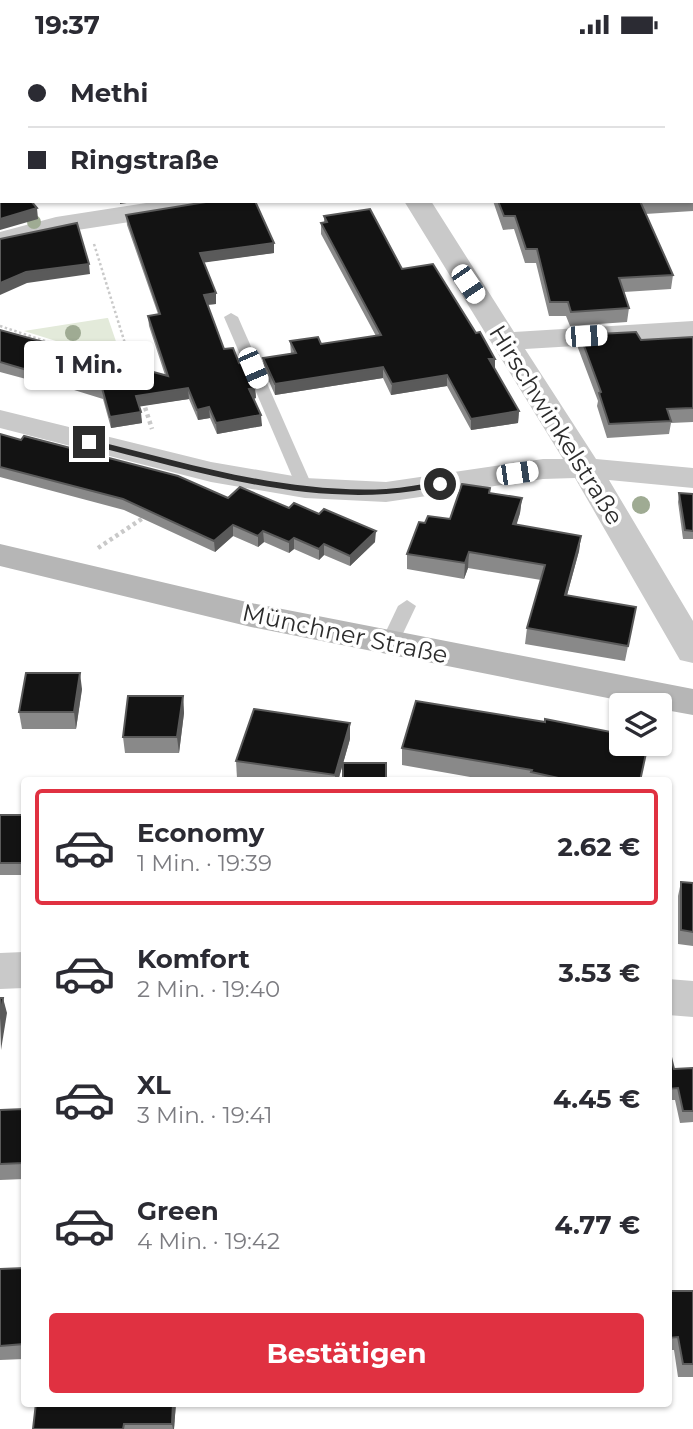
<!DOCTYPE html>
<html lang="de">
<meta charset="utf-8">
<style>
:root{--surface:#fff;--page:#f2f2f3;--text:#2b2b33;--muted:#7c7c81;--line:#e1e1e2;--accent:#e03141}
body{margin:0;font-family:Montserrat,sans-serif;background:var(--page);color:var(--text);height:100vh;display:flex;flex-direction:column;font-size:26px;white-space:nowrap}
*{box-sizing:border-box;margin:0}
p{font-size:23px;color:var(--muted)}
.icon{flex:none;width:38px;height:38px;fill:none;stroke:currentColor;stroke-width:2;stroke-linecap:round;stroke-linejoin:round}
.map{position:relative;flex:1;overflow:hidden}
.sheet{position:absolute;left:21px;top:728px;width:651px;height:630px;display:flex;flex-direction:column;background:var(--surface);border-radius:7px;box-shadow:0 2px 5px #0004}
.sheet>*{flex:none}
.banner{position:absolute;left:0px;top:0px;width:693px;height:154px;box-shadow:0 2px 5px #0004;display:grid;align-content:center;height:154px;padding:0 28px;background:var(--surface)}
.buttons{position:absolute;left:609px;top:644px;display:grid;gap:14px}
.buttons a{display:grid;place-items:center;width:63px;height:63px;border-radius:7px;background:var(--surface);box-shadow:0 2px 5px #0004;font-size:35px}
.end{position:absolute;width:32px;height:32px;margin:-16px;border:9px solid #2c2c2c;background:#fff;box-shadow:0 0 0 4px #fff}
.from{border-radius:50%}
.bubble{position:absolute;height:49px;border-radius:7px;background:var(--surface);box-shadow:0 2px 5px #0004;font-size:23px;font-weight:700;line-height:49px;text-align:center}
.car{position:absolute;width:21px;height:42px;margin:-21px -10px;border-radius:9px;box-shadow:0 0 5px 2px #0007;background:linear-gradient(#fff 24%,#345 0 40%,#fff 0 76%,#345 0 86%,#fff 0)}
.banner b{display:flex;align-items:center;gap:24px;height:66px;font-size:26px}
.banner b+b{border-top:2px solid var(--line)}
.banner i{width:18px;height:18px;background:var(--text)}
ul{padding:12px 0 0;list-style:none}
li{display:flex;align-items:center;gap:21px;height:116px;margin:0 14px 10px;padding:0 14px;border:4px solid transparent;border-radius:7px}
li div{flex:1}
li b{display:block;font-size:26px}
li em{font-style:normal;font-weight:700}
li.on{border-color:var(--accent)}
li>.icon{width:63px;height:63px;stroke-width:1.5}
.primary-button{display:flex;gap:14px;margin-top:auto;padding:14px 28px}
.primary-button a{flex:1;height:80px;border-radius:7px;background:var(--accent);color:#fff;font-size:28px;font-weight:700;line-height:80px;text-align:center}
.status{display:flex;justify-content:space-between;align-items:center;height:49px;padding:0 35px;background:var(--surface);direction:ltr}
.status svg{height:19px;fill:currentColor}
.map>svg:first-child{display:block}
.green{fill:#e3eada}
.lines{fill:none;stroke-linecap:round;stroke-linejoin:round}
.path-far1{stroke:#c9c9c9;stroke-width:2.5;stroke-dasharray:2.5 2.5;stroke-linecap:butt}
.path{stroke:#c9c9c9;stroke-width:4.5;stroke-dasharray:3.5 3.5;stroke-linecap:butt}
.lane{fill:#c9c9c9;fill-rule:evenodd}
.street{fill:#c9c9c9;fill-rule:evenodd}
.secondary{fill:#b6b6b6;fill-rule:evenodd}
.tree{fill:#9fab93}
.wall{fill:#898989}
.shaded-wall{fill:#5a5a5a}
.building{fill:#131313;stroke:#5a5a5a;stroke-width:2}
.route{fill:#2c2c2c}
.labels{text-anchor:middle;stroke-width:7;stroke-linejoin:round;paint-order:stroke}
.street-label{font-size:24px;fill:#2c2c2c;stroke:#fff}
</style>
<div class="status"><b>19:37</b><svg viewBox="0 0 49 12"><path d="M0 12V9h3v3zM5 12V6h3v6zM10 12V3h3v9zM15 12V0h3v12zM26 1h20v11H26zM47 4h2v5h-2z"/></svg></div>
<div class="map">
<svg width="693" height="1380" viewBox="0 0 693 1380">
<rect width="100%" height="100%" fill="#fff"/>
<path class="green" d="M 108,269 L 123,313 L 24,282 L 107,269 Z"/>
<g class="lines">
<g class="path-far1">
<path d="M 134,2 L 157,0"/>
<path d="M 0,103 L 2,105"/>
<path d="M 691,123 L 693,126"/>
<path d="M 94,195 L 133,320"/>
<path d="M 0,277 L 72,301"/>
</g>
<g class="path">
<path d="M 143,352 L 152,380"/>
<path d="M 98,499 L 146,467"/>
</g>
<g class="lane">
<path d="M 231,264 L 238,268 L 313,439 L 311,443 L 305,444 L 297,439 L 224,268 Z"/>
<path d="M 407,551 L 416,557 L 398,595 L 395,599 L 383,599 L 380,595 L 398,557 Z"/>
</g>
<g class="street">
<path d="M 7,0 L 54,0 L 5,2 Z"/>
<path d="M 306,0 L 330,0 L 331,2 L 307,2 Z"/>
<path d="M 159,152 L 227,152 L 223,158 L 214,160 L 58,184 L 0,199 L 0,183 L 56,168 Z"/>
<path d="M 404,152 L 431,152 L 514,283 L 693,272 L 693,290 L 525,300 L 596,410 L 693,419 L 693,439 L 609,431 L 693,572 L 693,614 L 680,611 L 575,429 L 543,430 L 386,453 L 305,449 L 211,433 L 0,379 L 0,361 L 211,413 L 305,429 L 386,433 L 543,410 L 563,410 Z"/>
<path d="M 24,903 L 24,939 L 0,940 L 0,904 Z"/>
<path d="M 668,930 L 693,932 L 693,968 L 668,966 Z"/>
</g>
<path class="secondary" d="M 0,495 L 251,554 L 693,640 L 693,666 L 660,660 L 660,656 L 643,656 L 251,578 L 0,517 Z"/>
</g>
<g class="tree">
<circle cx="34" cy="173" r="7"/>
<circle cx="73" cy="284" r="8"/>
<circle cx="109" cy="304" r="8"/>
<circle cx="641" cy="456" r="9"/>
</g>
<g class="wall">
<rect x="691" y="67" width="2" height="55"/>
<path d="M 691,126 L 693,127 L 693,162 L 645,165 L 673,226 L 671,240 L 624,243 L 629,259 L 627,273 L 570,277 L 566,267 L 549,267 L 536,214 L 525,214 L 514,180 L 503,181 L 493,152 L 691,152 Z"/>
<path d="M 126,166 L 274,194 L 274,204 L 204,213 L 216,244 L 216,255 L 207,256 L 224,300 L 239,314 L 255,339 L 256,349 L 254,350 L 262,377 L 217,385 L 210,369 L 198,371 L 189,350 L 139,357 L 142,374 L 111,379 L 103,350 L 29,327 L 26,330 L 0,323 L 0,281 L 165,326 L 149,277 L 148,267 L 158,265 L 127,176 Z"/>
<path d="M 324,167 L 402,220 L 495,321 L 519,362 L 518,374 L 471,381 L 447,337 L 391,346 L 383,329 L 275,346 L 264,321 L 263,309 L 291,305 L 290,292 L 321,295 L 376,287 L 321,185 L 321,174 L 324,174 Z"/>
<path d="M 580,286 L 641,291 L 693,288 L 693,373 L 671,374 L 669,385 L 607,389 L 597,357 L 598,352 L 578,299 Z"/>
<path d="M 0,385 L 228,449 L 289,459 L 375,493 L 350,517 L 324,506 L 319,511 L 294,500 L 289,504 L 264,493 L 258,498 L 233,487 L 215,503 L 124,461 L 0,428 Z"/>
<path d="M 490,439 L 490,444 L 522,449 L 520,464 L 516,476 L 581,487 L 579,502 L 567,546 L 636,558 L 625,612 L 525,595 L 527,579 L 541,531 L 468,519 L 464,530 L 407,520 L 407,505 L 425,474 L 450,470 Z"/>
<path d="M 679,444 L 693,445 L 693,490 L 683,490 L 678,453 Z"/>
<path d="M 82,640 L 76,680 L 22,680 L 19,663 Z"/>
<path d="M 183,647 L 184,664 L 179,704 L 125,704 L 123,688 Z"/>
<path d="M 350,674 L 350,690 L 338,732 L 257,732 L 237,729 L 236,712 Z"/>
<path d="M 402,699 L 640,732 L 493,732 L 402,716 Z"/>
<path d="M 24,766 L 24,826 L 0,826 L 0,768 Z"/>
<path d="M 681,833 L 693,834 L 693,897 L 678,895 L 678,847 Z"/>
<path d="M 668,996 L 674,1020 L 693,1019 L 693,1073 L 680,1074 L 675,1051 L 668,1051 Z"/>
<path d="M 24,1060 L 24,1130 L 0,1131 L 0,1061 Z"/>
<path d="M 24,1219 L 24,1310 L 0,1311 L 0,1220 Z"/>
<path d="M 668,1242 L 693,1242 L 693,1328 L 678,1328 L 674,1301 L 668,1301 Z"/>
<path d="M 36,1354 L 176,1354 L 174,1380 L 33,1380 Z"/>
</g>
<g class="shaded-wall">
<path d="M 120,152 L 140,152 L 120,155 Z"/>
<path d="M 37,159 L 38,170 L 0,181 L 0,170 Z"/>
<path d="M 274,194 L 274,204 L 201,214 L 200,204 Z"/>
<path d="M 89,215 L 90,225 L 27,234 L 0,246 L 0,234 L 26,223 Z"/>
<path d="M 216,244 L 216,255 L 204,256 L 204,246 Z"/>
<path d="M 489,310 L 495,310 L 495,321 Z"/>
<path d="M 27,317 L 29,327 L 26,330 L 24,320 Z"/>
<path d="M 383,318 L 383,329 L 275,346 L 275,335 Z"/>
<path d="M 447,326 L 447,337 L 391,346 L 392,335 Z"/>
<path d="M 188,339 L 189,350 L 137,358 L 136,347 Z"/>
<path d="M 255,339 L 256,349 L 250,350 L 249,340 Z"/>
<path d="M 209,358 L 210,369 L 198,371 L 197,361 Z"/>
<path d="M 519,362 L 518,374 L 471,381 L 471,370 Z"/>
<path d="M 141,363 L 142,374 L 111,379 L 110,368 Z"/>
<path d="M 261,366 L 262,377 L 217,385 L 216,374 Z"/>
<path d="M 522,449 L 520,464 L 512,491 L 513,475 Z"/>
<path d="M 233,476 L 233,487 L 215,503 L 214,492 Z"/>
<path d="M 263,482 L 264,493 L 258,498 L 258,487 Z"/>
<path d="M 376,482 L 375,493 L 350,517 L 350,507 Z"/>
<path d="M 581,487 L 579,502 L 563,561 L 565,546 Z"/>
<path d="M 294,489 L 294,500 L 289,504 L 289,493 Z"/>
<path d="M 324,495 L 324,506 L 319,511 L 319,500 Z"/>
<path d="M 469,503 L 468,519 L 464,530 L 465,514 Z"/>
<path d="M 80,624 L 82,640 L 76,680 L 74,663 Z"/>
<path d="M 183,647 L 184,664 L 179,704 L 177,688 Z"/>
<path d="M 350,674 L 350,690 L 338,732 L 335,732 L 335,726 Z"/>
<path d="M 3,949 L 7,964 L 1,1001 L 0,969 Z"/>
<path d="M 173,1354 L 176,1354 L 174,1380 L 173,1380 L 172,1375 Z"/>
</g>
<g class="building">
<path d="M 266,0 L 293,0 L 294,2 L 267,2 Z"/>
<rect x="691" y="67" width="2" height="41"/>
<path d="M 0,109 L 2,111 L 2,152 L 31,152 L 37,159 L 0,170 Z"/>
<path d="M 691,126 L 693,127 L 693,149 L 691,149 Z"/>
<path d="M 212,152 L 255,152 L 274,194 L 200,204 L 216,244 L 204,246 L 224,300 L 233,299 L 239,314 L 244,313 L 255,339 L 249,340 L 261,366 L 216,374 L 209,358 L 197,361 L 188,339 L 136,347 L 141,363 L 110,368 L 102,339 L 27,317 L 24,320 L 0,313 L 0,281 L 168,327 L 148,267 L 160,265 L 126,166 Z"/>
<path d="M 498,152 L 640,152 L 673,226 L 619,229 L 629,259 L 571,263 L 568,253 L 550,253 L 537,200 L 526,200 L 515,167 L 504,167 Z"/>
<path d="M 370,160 L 402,220 L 433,215 L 476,284 L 480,283 L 495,310 L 489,310 L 519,362 L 471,370 L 447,326 L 392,335 L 383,318 L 275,335 L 263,309 L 296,304 L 290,292 L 318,288 L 321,295 L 381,286 L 321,174 L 327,173 L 324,167 Z"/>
<path d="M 77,174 L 89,215 L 26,223 L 0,234 L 0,190 Z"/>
<path d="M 636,283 L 641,291 L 693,288 L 693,359 L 667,360 L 671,372 L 609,375 L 599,344 L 601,343 L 580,286 Z"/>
<path d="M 0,385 L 21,391 L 24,387 L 178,427 L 228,449 L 240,438 L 289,459 L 294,454 L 319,465 L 324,460 L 376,482 L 350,507 L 324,495 L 319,500 L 294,489 L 289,493 L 263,482 L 258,487 L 233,476 L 214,492 L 123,450 L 0,418 Z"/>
<path d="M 462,435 L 490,439 L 489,444 L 522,449 L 513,475 L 581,487 L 565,546 L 636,558 L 628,597 L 527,579 L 545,516 L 469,503 L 465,514 L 407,505 L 419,473 L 425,474 L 428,467 L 450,470 Z"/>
<path d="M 679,444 L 693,445 L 693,482 L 685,481 Z"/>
<path d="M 26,624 L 80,624 L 74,663 L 19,663 Z"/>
<path d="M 128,647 L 183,647 L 177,688 L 123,688 Z"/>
<path d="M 416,652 L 545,673 L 545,670 L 621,685 L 621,695 L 648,695 L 640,732 L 572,732 L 531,723 L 532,721 L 402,699 Z"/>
<path d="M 254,660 L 350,674 L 335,726 L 236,712 Z"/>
<rect x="343" y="714" width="43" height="18"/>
<rect x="0" y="766" width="24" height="48"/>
<path d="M 681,833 L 693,834 L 693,883 L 681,881 Z"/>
<path d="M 0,949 L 3,949 L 0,969 Z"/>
<path d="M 668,996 L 674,1020 L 693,1019 L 693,1062 L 683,1062 L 678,1039 L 668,1040 Z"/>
<path d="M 24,1060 L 24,1114 L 0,1115 L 0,1061 Z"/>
<path d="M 24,1219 L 24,1295 L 0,1297 L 0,1220 Z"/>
<path d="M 668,1242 L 693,1242 L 693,1315 L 683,1315 L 678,1288 L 668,1289 Z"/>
<path d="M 36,1354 L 173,1354 L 172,1375 L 124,1375 L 123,1380 L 33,1380 Z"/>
</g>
<path class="route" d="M 89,390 C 185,414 286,445 386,440 C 404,439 422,435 440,432 L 444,435 C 437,440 424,440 414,442 C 304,458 191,421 86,395 L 86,391 Z"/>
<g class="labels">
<g class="street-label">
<text transform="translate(556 376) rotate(58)" y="8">Hirschwinkelstraße</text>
<text transform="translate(345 585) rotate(12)" y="8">Münchner Straße</text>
</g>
</g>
</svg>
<div class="buttons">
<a><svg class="icon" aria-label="layers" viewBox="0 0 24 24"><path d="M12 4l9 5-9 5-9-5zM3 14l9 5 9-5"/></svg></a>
</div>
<i class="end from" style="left:440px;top:435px"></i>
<i class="end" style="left:89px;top:393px"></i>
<div class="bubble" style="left:24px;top:292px;width:130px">1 Min.</div>
<i class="car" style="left:468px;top:235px;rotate:146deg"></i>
<i class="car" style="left:586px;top:287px;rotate:87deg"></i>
<i class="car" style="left:253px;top:319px;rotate:157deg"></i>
<i class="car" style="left:517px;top:424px;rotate:82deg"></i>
<div class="banner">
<b><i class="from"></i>Methi</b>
<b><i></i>Ringstraße</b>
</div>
<section class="sheet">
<ul>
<li class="on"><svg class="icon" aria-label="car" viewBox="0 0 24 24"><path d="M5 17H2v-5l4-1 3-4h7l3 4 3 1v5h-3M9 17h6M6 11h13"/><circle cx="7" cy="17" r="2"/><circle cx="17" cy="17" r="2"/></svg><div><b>Economy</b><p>1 Min. · 19:39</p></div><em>2.62 €</em></li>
<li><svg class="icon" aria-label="car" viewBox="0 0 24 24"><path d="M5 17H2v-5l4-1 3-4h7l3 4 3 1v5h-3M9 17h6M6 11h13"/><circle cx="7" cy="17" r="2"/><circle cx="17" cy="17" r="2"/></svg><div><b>Komfort</b><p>2 Min. · 19:40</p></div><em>3.53 €</em></li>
<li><svg class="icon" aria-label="car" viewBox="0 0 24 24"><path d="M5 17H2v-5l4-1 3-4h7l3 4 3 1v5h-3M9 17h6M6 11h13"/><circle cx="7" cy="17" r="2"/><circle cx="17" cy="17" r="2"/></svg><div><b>XL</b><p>3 Min. · 19:41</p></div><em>4.45 €</em></li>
<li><svg class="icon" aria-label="car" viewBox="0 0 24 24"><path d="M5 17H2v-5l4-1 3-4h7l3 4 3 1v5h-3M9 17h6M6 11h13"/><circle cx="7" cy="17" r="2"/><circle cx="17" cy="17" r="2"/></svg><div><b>Green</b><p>4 Min. · 19:42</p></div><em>4.77 €</em></li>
</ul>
<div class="primary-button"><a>Bestätigen</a></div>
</section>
</div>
